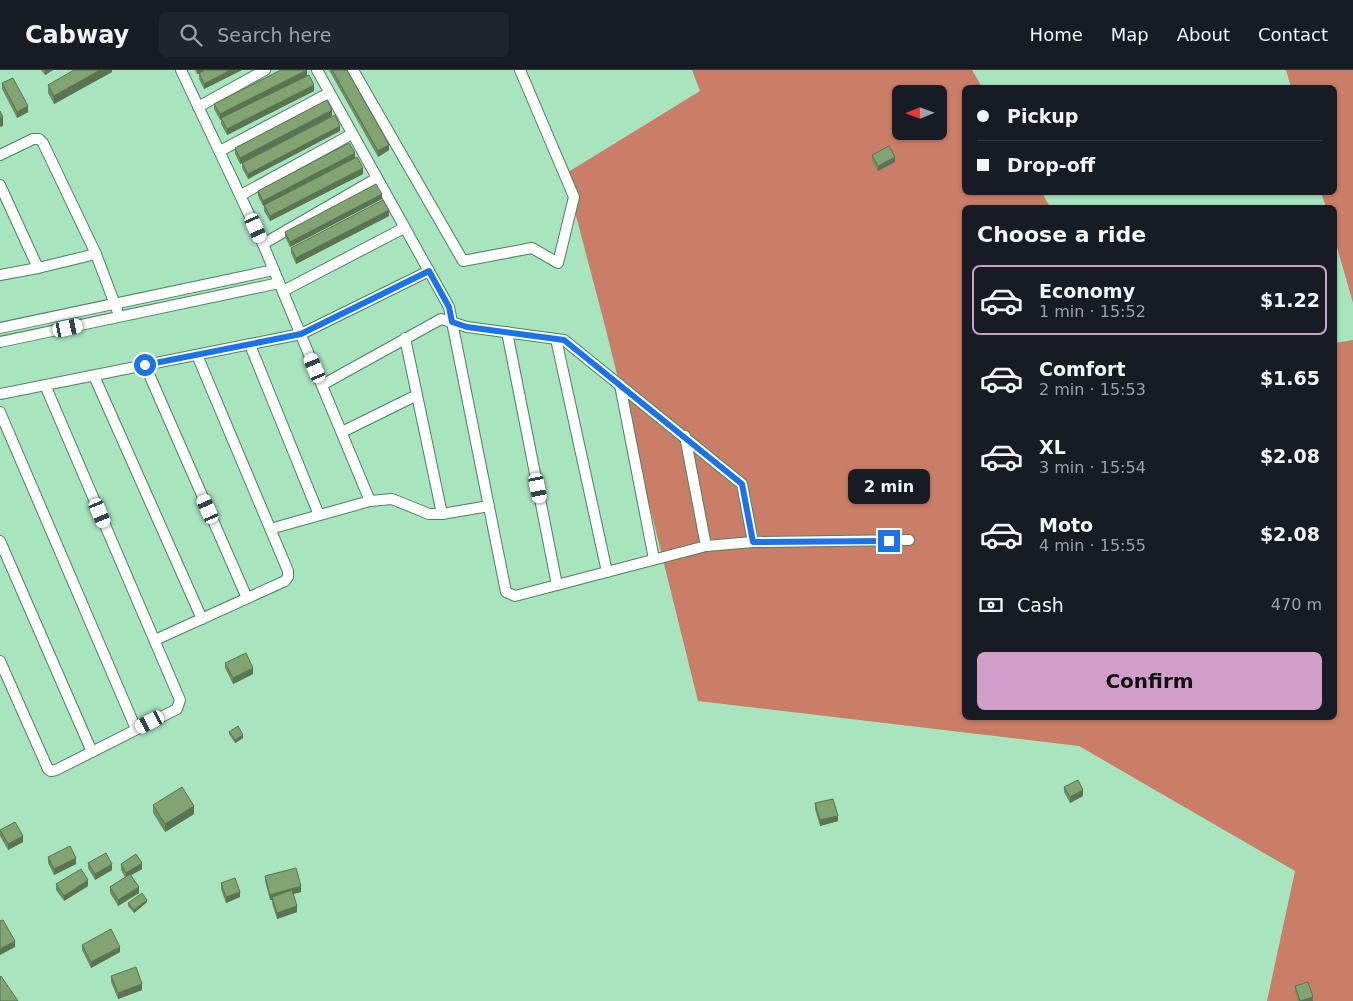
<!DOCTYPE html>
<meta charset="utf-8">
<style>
:root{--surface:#171b24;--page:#20242c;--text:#f1f3f6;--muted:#9ea1a6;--line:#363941;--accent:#d09ec9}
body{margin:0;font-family:"DejaVu Sans",sans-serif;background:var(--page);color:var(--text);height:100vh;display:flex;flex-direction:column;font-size:19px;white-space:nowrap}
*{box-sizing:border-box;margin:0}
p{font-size:16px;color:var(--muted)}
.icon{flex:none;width:28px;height:28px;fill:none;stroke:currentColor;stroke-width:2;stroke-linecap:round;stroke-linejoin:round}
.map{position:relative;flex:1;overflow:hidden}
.sheet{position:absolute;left:962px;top:135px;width:375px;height:515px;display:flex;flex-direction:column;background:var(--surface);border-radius:8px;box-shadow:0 1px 4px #0004}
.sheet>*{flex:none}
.banner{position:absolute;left:962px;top:15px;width:375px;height:110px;border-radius:8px;box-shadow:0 1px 4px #0004;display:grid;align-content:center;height:110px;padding:0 15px;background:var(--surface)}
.needle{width:32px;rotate:269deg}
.controls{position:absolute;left:892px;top:15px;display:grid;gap:10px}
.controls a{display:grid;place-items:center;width:55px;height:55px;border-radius:8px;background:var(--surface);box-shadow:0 1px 4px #0004;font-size:25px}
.end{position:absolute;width:22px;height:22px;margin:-11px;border:6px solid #1a73e8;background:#fff;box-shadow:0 0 0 2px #fff}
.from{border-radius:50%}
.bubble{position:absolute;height:35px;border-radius:8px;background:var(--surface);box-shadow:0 1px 4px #0004;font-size:16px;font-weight:800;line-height:35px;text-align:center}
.car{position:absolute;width:15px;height:30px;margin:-15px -8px;border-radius:6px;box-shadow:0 0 4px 1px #0007;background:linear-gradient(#fff 24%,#345 0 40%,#fff 0 76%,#345 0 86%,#fff 0)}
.banner b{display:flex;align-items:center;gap:18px;height:48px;font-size:19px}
.banner b+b{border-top:1px solid var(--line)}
.banner i{width:12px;height:12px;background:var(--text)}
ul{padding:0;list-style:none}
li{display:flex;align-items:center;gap:15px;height:70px;margin:0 10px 8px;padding:0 5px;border:2px solid transparent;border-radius:8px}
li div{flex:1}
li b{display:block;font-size:19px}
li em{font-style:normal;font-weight:800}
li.current{border-color:var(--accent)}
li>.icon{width:45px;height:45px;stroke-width:1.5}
h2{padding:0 15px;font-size:22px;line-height:60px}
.pay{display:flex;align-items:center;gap:12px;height:55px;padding:0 15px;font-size:19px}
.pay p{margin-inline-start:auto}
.cta{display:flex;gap:10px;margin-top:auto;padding:10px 15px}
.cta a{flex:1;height:58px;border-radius:8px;background:var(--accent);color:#111;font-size:20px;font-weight:800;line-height:58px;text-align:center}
header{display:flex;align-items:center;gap:30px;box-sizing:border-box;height:70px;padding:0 25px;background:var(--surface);border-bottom:1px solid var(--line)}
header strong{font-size:24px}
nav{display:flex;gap:28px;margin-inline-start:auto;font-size:18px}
.search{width:350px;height:45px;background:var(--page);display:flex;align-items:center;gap:12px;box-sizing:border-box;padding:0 18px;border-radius:8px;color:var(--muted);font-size:19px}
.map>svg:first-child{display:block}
.forest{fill:#ca7d67;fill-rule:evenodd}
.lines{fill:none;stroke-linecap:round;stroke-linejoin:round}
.minor-casing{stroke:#4a8361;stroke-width:12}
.minor{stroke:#fff;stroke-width:10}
.wall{fill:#6f8d62}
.shaded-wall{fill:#5a7350}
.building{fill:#81a472;stroke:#5a7350}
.route{stroke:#1a73e8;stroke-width:6}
</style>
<header>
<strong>Cabway</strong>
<div class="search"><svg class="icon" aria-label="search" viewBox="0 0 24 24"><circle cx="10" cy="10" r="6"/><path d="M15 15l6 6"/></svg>Search here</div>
<nav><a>Home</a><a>Map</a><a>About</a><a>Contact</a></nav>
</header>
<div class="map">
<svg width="1353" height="931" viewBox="0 0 1353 931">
<rect width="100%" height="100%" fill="#a8e4be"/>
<g class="forest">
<path d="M 692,0 L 972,0 L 982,17 L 965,18 L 965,122 L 1042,123 L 1050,137 L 965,138 L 965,648 L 1335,648 L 1335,273 L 1353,270 L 1353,931 L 1267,931 L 1295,801 L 1079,676 L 698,631 L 605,256 L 565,104 L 700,21 ZM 901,24 L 939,24 L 939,61 L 901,61 Z"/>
<path d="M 1286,0 L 1353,0 L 1353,233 L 1335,170 L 1335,138 L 1326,137 L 1321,123 L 1335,122 L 1335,18 L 1291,17 Z"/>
</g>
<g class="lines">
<defs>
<g id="minor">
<path d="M 181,0 L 263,174 L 370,431"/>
<path d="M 317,0 L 449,237 L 506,522 L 515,526 L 706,476 L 753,472 L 909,470"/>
<path d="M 353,0 L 463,191 L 532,178 L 558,193 L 574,127 L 520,0"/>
<path d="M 198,37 L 265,0"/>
<path d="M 220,81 L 329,23"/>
<path d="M 0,85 L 33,69 L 39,69 L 43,73 L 96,184 L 117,240"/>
<path d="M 0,115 L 38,198"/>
<path d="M 241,125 L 352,64"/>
<path d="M 263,174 L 377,108"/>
<path d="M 0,205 L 38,198 L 96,184"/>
<path d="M 283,221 L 404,158"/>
<path d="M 0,258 L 274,200"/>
<path d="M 507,262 L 557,515"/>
<path d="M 405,268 L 442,444"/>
<path d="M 556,269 L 607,502"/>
<path d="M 0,272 L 279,213"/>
<path d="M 250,275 L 319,445"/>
<path d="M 145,295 L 247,528"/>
<path d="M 94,306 L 202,549"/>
<path d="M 322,315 L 441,249 L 467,257 L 564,270 L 742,414 L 753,472"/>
<path d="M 620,315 L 654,489"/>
<path d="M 0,324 L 301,264 L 429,201"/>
<path d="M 0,342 L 136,659"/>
<path d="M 342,362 L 417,325"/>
<path d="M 685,366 L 706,476"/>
<path d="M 270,459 L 370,431 L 392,429 L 429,444 L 442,444 L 489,436"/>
<path d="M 0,471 L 92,682"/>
<path d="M 155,570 L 285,511 L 288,507 L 288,501 L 197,285"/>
<path d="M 0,591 L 48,699 L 51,701 L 56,700 L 177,639 L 180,630 L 45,315"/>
</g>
</defs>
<use href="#minor" class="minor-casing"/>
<use href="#minor" class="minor"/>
</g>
<g class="wall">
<path d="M 41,0 L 53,0 L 45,5 Z"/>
<path d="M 112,0 L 112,2 L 54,34 L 48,23 L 48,15 Z"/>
<path d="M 195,0 L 242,0 L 204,19 L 199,9 L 199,4 L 197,4 Z"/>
<path d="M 329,0 L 347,0 L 389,80 L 378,87 Z"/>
<path d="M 307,5 L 314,21 L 227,65 L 221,54 L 221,49 L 220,50 L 214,39 L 214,34 Z"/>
<path d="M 2,13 L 28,42 L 17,48 L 2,19 Z"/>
<path d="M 332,46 L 240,94 L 235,84 L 235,78 Z"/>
<path d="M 340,61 L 248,109 L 242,98 L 242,93 Z"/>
<path d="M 872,85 L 895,92 L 878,101 L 872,91 Z"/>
<path d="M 355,88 L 280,127 L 363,104 L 270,151 L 264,141 L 264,135 L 263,136 L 258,126 L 258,121 Z"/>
<path d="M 382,129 L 290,177 L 285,167 L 285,162 Z"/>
<path d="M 389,146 L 296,194 L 291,183 L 291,178 Z"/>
<path d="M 225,593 L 253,604 L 233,614 L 225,598 Z"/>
<path d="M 229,662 L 243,668 L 235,673 L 229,664 Z"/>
<path d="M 1064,717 L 1083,726 L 1070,733 L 1064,722 Z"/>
<path d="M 815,733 L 838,751 L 820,756 L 815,739 Z"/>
<path d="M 153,735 L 194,744 L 165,762 L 153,743 Z"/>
<path d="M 0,760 L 23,772 L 8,780 L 0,766 Z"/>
<path d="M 48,787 L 76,794 L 54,805 L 48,793 Z"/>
<path d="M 88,793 L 112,800 L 95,810 L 88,798 Z"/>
<path d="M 121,794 L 142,799 L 131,805 L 139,823 L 118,836 L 110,823 L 110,817 L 125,807 L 121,800 Z"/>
<path d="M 265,806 L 301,822 L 293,824 L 297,842 L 277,849 L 272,833 L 272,830 L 270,830 L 265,811 Z"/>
<path d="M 221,813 L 240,827 L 226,833 L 221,819 Z"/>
<path d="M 56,814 L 88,816 L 64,831 L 56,820 Z"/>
<path d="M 147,832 L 134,843 L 128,836 L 128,833 Z"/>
<path d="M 82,875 L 120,882 L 91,898 L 82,880 Z"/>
<path d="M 111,906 L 142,920 L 118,929 L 111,912 Z"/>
<path d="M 1295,916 L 1313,931 L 1298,931 L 1295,921 Z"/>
</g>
<g class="shaded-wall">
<path d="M 45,0 L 53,0 L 45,5 Z"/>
<path d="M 100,0 L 112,0 L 112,2 L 54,34 L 54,26 Z"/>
<path d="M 197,0 L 206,0 L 197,4 Z"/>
<path d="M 231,0 L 242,0 L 204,19 L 204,14 Z"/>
<path d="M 307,0 L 307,6 L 220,50 L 220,44 Z"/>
<path d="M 314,15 L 314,21 L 227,65 L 227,59 Z"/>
<path d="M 28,36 L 28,42 L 17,48 L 17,42 Z"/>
<path d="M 332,40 L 332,46 L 240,94 L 240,88 Z"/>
<path d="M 3,47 L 3,56 L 0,57 L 0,49 Z"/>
<path d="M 340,56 L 340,61 L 248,109 L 248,104 Z"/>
<path d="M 389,75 L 389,80 L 378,87 L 378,81 Z"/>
<path d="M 355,83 L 355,88 L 263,136 L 263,131 Z"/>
<path d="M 895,87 L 895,92 L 878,101 L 878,96 Z"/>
<path d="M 363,98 L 363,104 L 270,151 L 270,146 Z"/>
<path d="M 382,124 L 382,129 L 290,177 L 290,172 Z"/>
<path d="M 389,140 L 389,146 L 296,194 L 296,188 Z"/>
<path d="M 253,598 L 253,604 L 233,614 L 233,608 Z"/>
<path d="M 243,665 L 243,668 L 235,673 L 235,670 Z"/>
<path d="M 1083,720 L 1083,726 L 1070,733 L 1070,727 Z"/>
<path d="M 194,736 L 194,744 L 165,762 L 165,754 Z"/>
<path d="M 838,746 L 838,751 L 820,756 L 820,750 Z"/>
<path d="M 23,766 L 23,772 L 8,780 L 8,774 Z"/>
<path d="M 76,788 L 76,794 L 54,805 L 54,799 Z"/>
<path d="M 142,793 L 142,799 L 126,808 L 126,803 Z"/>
<path d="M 112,794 L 112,800 L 95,810 L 95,804 Z"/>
<path d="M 88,810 L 88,816 L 64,831 L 64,826 Z"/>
<path d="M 301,816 L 301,822 L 273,829 L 272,827 L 272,830 L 270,830 L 270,825 Z"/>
<path d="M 139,817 L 139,823 L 118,836 L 118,830 Z"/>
<path d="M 240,822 L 240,827 L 226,833 L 226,827 Z"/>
<path d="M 147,830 L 147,832 L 134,843 L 134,840 Z"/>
<path d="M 297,836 L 297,842 L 277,849 L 277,843 Z"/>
<path d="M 15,871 L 15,877 L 0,885 L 0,879 Z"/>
<path d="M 120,877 L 120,882 L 91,898 L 91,892 Z"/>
<path d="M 142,914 L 142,920 L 118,929 L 118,923 Z"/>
<path d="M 1313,927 L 1313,931 L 1300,931 Z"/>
</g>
<g class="building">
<path d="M 74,0 L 100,0 L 54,26 L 48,15 Z"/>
<path d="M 205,0 L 231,0 L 204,14 L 199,3 Z"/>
<path d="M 281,0 L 307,0 L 220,44 L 214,34 Z"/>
<path d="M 332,0 L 347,0 L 389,75 L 378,81 Z"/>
<path d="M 309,5 L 314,15 L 227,59 L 221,48 Z"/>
<path d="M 13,8 L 28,36 L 17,42 L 2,13 Z"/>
<path d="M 327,30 L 332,40 L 240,88 L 235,78 Z"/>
<path d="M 0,41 L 3,47 L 0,49 Z"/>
<path d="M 335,45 L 340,56 L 248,104 L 242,93 Z"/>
<path d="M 349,73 L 355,83 L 263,131 L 258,121 Z"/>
<path d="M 889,76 L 895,87 L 878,96 L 872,85 Z"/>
<path d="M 357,87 L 363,98 L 270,146 L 264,135 Z"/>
<path d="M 376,114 L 382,124 L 290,172 L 285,162 Z"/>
<path d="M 383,130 L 389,140 L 296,188 L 291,178 Z"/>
<path d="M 246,583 L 253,598 L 233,608 L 225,593 Z"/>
<path d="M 238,656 L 243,665 L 235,670 L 229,662 Z"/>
<path d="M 1078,710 L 1083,720 L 1070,727 L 1064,717 Z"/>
<path d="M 182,717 L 194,736 L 165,754 L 153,735 Z"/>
<path d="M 833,729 L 838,746 L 820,750 L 815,733 Z"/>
<path d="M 15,752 L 23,766 L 8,774 L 0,760 Z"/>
<path d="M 70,776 L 76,788 L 54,799 L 48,787 Z"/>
<path d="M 106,783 L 112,794 L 95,804 L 88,793 Z"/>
<path d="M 136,784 L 142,793 L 126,803 L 121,794 Z"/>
<path d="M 296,798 L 301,816 L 270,825 L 265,806 Z"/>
<path d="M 81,799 L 88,810 L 64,826 L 56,814 Z"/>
<path d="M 130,804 L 139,817 L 118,830 L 110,817 Z"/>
<path d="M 235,808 L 240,822 L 226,827 L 221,813 Z"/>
<path d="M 292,820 L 297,836 L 277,843 L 272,827 Z"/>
<path d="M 142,823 L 147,830 L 134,840 L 128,833 Z"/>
<path d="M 3,850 L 15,871 L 0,879 L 0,851 Z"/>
<path d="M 111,859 L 120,877 L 91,892 L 82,875 Z"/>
<path d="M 136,897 L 142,914 L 118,923 L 111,906 Z"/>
<path d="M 1,906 L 18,931 L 0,931 L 0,907 Z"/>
<path d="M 1308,912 L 1313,927 L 1300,931 L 1295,916 Z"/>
</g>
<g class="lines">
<path class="route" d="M 145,295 L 301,264 L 429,201 L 449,237 L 452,252 L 467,257 L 564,270 L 742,414 L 753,472 L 889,471"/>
</g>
</svg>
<div class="controls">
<a><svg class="needle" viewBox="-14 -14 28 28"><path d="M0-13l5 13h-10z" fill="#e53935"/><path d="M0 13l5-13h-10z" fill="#9ea1a6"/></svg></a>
</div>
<i class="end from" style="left:145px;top:295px"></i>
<i class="end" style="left:889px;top:471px"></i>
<div class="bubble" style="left:848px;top:399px;width:82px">2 min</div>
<i class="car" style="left:256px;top:158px;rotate:156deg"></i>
<i class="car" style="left:68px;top:258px;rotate:78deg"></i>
<i class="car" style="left:315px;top:298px;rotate:337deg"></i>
<i class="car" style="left:538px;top:418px;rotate:169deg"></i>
<i class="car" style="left:208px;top:439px;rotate:336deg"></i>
<i class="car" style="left:100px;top:443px;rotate:157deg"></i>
<i class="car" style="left:150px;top:652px;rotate:243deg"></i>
<div class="banner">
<b><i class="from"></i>Pickup</b>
<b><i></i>Drop-off</b>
</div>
<section class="sheet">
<h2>Choose a ride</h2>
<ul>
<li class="current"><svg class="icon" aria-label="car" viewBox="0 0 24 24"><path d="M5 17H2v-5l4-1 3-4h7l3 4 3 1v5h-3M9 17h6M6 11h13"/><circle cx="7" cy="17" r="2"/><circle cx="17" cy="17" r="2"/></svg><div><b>Economy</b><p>1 min · 15:52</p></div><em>$1.22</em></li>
<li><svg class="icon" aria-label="car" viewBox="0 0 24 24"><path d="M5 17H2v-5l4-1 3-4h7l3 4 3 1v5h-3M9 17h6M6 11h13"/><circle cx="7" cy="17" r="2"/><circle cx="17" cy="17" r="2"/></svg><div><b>Comfort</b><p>2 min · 15:53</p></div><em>$1.65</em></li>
<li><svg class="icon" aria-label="car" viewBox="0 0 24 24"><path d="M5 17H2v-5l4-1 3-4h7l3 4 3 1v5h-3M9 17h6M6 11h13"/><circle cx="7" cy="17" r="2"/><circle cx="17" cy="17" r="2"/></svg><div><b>XL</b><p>3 min · 15:54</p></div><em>$2.08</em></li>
<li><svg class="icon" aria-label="car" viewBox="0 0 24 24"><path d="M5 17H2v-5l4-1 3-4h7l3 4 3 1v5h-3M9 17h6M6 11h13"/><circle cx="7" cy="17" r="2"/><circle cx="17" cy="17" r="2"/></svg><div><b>Moto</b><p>4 min · 15:55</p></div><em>$2.08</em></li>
</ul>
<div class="pay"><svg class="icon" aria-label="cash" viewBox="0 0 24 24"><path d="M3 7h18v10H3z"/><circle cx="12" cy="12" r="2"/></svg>Cash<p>470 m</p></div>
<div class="cta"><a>Confirm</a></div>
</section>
</div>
